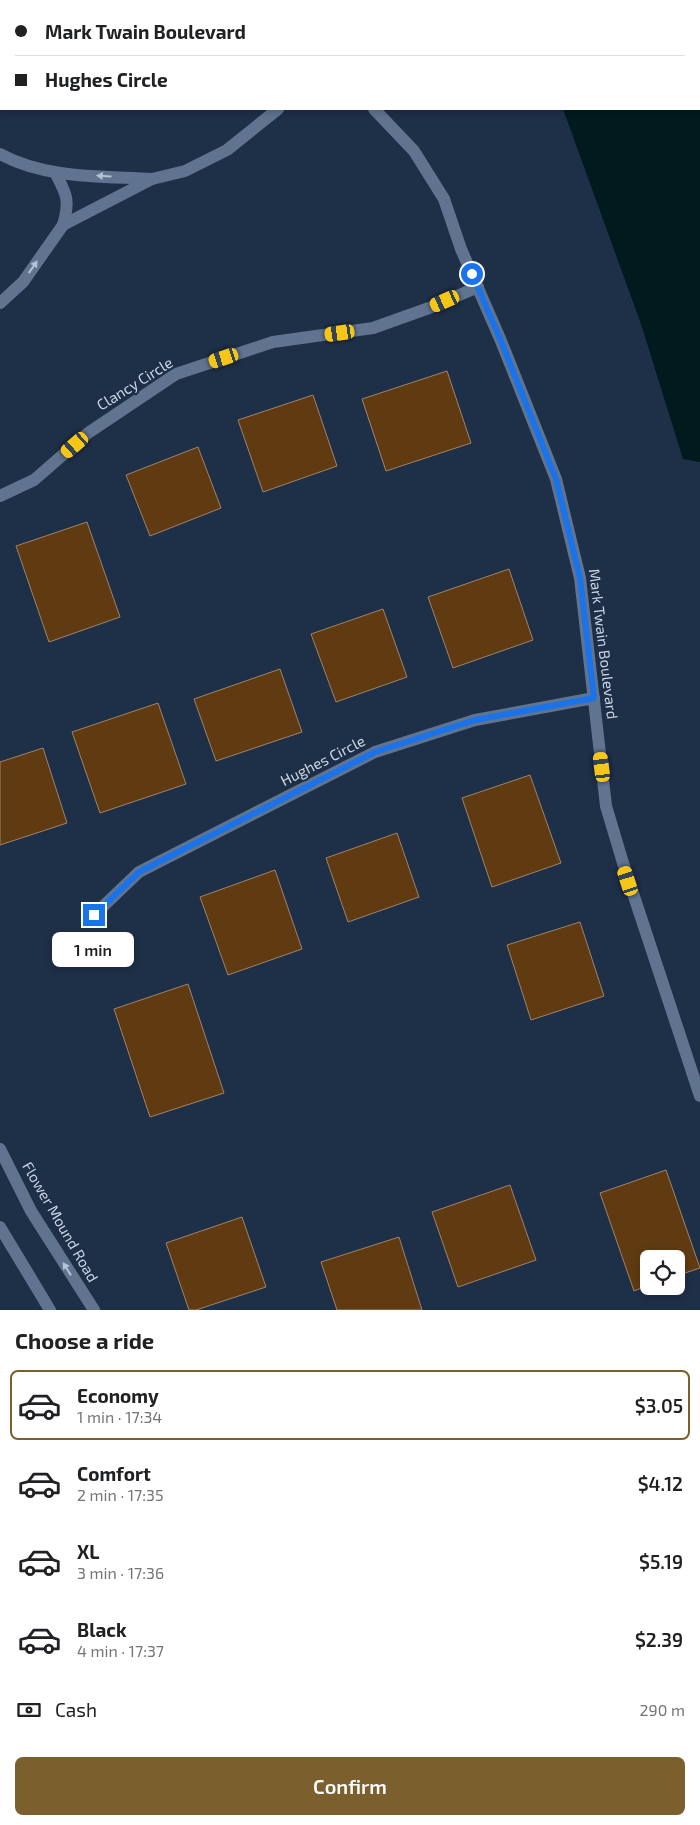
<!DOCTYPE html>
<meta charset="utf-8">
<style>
:root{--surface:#fff;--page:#f6f6f6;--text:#202124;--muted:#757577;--line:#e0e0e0;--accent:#7b5f2d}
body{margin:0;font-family:"Exo 2",sans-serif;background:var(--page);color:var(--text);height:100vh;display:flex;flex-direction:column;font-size:19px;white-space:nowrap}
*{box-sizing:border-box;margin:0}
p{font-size:16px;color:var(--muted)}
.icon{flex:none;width:28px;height:28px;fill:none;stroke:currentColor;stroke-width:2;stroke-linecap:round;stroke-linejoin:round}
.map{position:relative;height:1310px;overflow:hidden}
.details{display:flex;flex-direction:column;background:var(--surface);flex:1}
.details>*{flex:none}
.banner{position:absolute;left:0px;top:0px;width:700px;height:110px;box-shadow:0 2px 8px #0003;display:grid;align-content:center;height:110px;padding:0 15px;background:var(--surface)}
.buttons{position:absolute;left:640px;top:1250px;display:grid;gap:10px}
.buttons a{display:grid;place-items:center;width:45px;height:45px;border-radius:8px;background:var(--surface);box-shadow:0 2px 8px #0003;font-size:25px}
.end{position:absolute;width:22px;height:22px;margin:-11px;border:6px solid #1a73e8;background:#fff;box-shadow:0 0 0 2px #fff}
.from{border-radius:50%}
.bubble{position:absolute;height:35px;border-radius:8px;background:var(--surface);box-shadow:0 2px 8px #0003;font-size:16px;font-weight:600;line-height:35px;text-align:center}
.car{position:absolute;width:15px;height:30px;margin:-15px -8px;border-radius:6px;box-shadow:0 0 4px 1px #0007;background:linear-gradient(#f5c518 24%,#345 0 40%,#f5c518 0 76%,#345 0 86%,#f5c518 0)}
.banner b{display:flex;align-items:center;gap:18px;height:48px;font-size:19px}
.banner b+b{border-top:1px solid var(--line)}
.banner i{width:12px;height:12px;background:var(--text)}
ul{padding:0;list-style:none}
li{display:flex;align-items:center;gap:15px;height:70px;margin:0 10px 8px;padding:0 5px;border:2px solid transparent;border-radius:8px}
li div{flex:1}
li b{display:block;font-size:19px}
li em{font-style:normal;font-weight:600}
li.current{border-color:var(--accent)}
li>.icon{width:45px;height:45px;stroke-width:1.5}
h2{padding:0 15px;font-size:22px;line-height:60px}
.pay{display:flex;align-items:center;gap:12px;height:55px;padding:0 15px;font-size:19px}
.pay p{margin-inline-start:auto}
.cta{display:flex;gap:10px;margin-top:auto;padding:10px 15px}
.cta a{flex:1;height:58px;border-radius:8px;background:var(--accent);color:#fff;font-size:20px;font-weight:600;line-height:58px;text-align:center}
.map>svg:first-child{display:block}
.water{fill:#001a1e}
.building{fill:#603b12;stroke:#a0836a}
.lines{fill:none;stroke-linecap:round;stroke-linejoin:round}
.street{stroke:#607490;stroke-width:12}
.secondary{stroke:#607490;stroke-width:12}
.oneway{fill:#b5c2d4}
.route{stroke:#1a73e8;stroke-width:6}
.labels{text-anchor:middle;stroke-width:4.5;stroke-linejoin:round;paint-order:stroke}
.street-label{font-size:15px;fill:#cad5e5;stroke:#1e2f48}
</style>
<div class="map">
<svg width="700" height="1310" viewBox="0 0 700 1310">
<rect width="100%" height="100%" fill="#1e2f48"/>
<path class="water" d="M 494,0 L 700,0 L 700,462 L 683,459 L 641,324 L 563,109 L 699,109 L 699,1 Z"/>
<g class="building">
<path d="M 447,371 L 471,443 L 386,471 L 362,399 Z"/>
<path d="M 313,395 L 337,466 L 263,492 L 238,420 Z"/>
<path d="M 198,447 L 221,508 L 150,536 L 126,475 Z"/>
<path d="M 87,522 L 120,617 L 49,642 L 16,546 Z"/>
<path d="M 509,569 L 533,640 L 453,668 L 428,597 Z"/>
<path d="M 383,609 L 407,677 L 336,702 L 311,634 Z"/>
<path d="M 280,669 L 302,732 L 216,761 L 194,699 Z"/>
<path d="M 158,703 L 186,784 L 100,813 L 72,732 Z"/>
<path d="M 43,748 L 67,823 L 0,845 L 0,762 Z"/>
<path d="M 530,775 L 561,863 L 492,887 L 462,798 Z"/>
<path d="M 397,833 L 419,897 L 348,922 L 326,858 Z"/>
<path d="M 275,870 L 302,949 L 228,975 L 200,897 Z"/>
<path d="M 580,922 L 604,996 L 531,1020 L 507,945 Z"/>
<path d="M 188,984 L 224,1093 L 150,1117 L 114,1009 Z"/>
<path d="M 666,1170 L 700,1268 L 676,1276 L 676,1259 L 649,1259 L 649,1285 L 634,1291 L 600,1193 Z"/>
<path d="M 510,1185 L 536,1260 L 458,1287 L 432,1212 Z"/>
<path d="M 242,1217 L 266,1287 L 196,1310 L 189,1310 L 166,1243 Z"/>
<path d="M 399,1237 L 422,1310 L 337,1310 L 321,1262 Z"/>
</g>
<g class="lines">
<g class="street">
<path d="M 253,0 L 255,1"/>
<path d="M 374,109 L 414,151 L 444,199 L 461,249 L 501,341 L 556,479 L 580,578 L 606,806 L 623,863 L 700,1096"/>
<path d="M 0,154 C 46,179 101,176 152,179"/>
<path d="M 56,174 C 67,195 70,201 63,225"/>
<path d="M 0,303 L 23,282 L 63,225 L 152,179 L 185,171 L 227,150 L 278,109"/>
<path d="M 0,496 L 34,480 L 88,433 L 176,374 L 273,342 L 373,328 L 429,308 L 478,287"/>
<path d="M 94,915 L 139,872 L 375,752 L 475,720 L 594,698"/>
</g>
<g class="secondary">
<path d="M 0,1149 L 31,1211 L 94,1310"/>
<path d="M 0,1227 L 50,1310"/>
</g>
</g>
<defs><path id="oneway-solid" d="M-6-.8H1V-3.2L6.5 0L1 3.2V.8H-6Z" transform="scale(1.25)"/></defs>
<g class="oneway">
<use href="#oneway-solid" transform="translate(104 176) rotate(-176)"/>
<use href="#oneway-solid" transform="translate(33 267) rotate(-55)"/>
<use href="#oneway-solid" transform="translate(67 1269) rotate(-122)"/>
</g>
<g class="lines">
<path class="route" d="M 94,915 L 139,872 L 375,752 L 475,720 L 594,698 L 580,578 L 556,479 L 501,341 L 472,274"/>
</g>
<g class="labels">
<g class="street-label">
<text transform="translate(135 384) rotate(-32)" y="5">Clancy Circle</text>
<text transform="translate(603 644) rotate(83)" y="5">Mark Twain Boulevard</text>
<text transform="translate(323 761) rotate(-27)" y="5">Hughes Circle</text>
<text transform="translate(60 1222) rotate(60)" y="5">Flower Mound Road</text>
</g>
</g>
</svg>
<div class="buttons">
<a><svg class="icon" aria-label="locate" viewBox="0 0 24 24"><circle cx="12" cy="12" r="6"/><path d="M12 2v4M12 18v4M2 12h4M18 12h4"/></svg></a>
</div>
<i class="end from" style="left:472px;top:274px"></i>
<i class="end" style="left:94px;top:915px"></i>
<div class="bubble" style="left:52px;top:932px;width:82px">1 min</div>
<i class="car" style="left:445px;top:301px;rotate:246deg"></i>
<i class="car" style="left:340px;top:333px;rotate:262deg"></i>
<i class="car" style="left:224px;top:358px;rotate:252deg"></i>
<i class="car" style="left:75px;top:445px;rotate:229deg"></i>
<i class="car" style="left:602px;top:767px;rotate:353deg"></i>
<i class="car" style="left:628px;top:881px;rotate:342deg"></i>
<div class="banner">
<b><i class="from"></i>Mark Twain Boulevard</b>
<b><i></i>Hughes Circle</b>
</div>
</div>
<section class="details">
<h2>Choose a ride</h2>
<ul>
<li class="current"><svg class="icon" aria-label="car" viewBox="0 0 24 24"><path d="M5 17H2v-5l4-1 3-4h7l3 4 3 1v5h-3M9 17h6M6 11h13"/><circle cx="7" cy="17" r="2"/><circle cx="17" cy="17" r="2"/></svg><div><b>Economy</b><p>1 min · 17:34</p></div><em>$3.05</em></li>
<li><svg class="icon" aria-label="car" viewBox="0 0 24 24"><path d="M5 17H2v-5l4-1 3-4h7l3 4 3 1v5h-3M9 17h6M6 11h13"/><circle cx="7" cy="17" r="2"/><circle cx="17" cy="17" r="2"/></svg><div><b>Comfort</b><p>2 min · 17:35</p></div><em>$4.12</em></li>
<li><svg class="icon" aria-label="car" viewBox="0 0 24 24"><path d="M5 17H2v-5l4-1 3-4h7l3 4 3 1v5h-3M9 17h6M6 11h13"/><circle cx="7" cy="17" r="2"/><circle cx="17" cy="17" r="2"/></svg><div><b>XL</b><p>3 min · 17:36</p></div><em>$5.19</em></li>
<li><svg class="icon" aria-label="car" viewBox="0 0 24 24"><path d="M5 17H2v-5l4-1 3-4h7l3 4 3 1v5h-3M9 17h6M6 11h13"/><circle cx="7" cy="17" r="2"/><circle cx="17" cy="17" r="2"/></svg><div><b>Black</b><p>4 min · 17:37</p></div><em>$2.39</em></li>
</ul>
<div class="pay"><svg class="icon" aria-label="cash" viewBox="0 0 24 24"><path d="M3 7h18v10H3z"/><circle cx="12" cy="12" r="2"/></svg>Cash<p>290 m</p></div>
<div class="cta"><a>Confirm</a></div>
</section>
